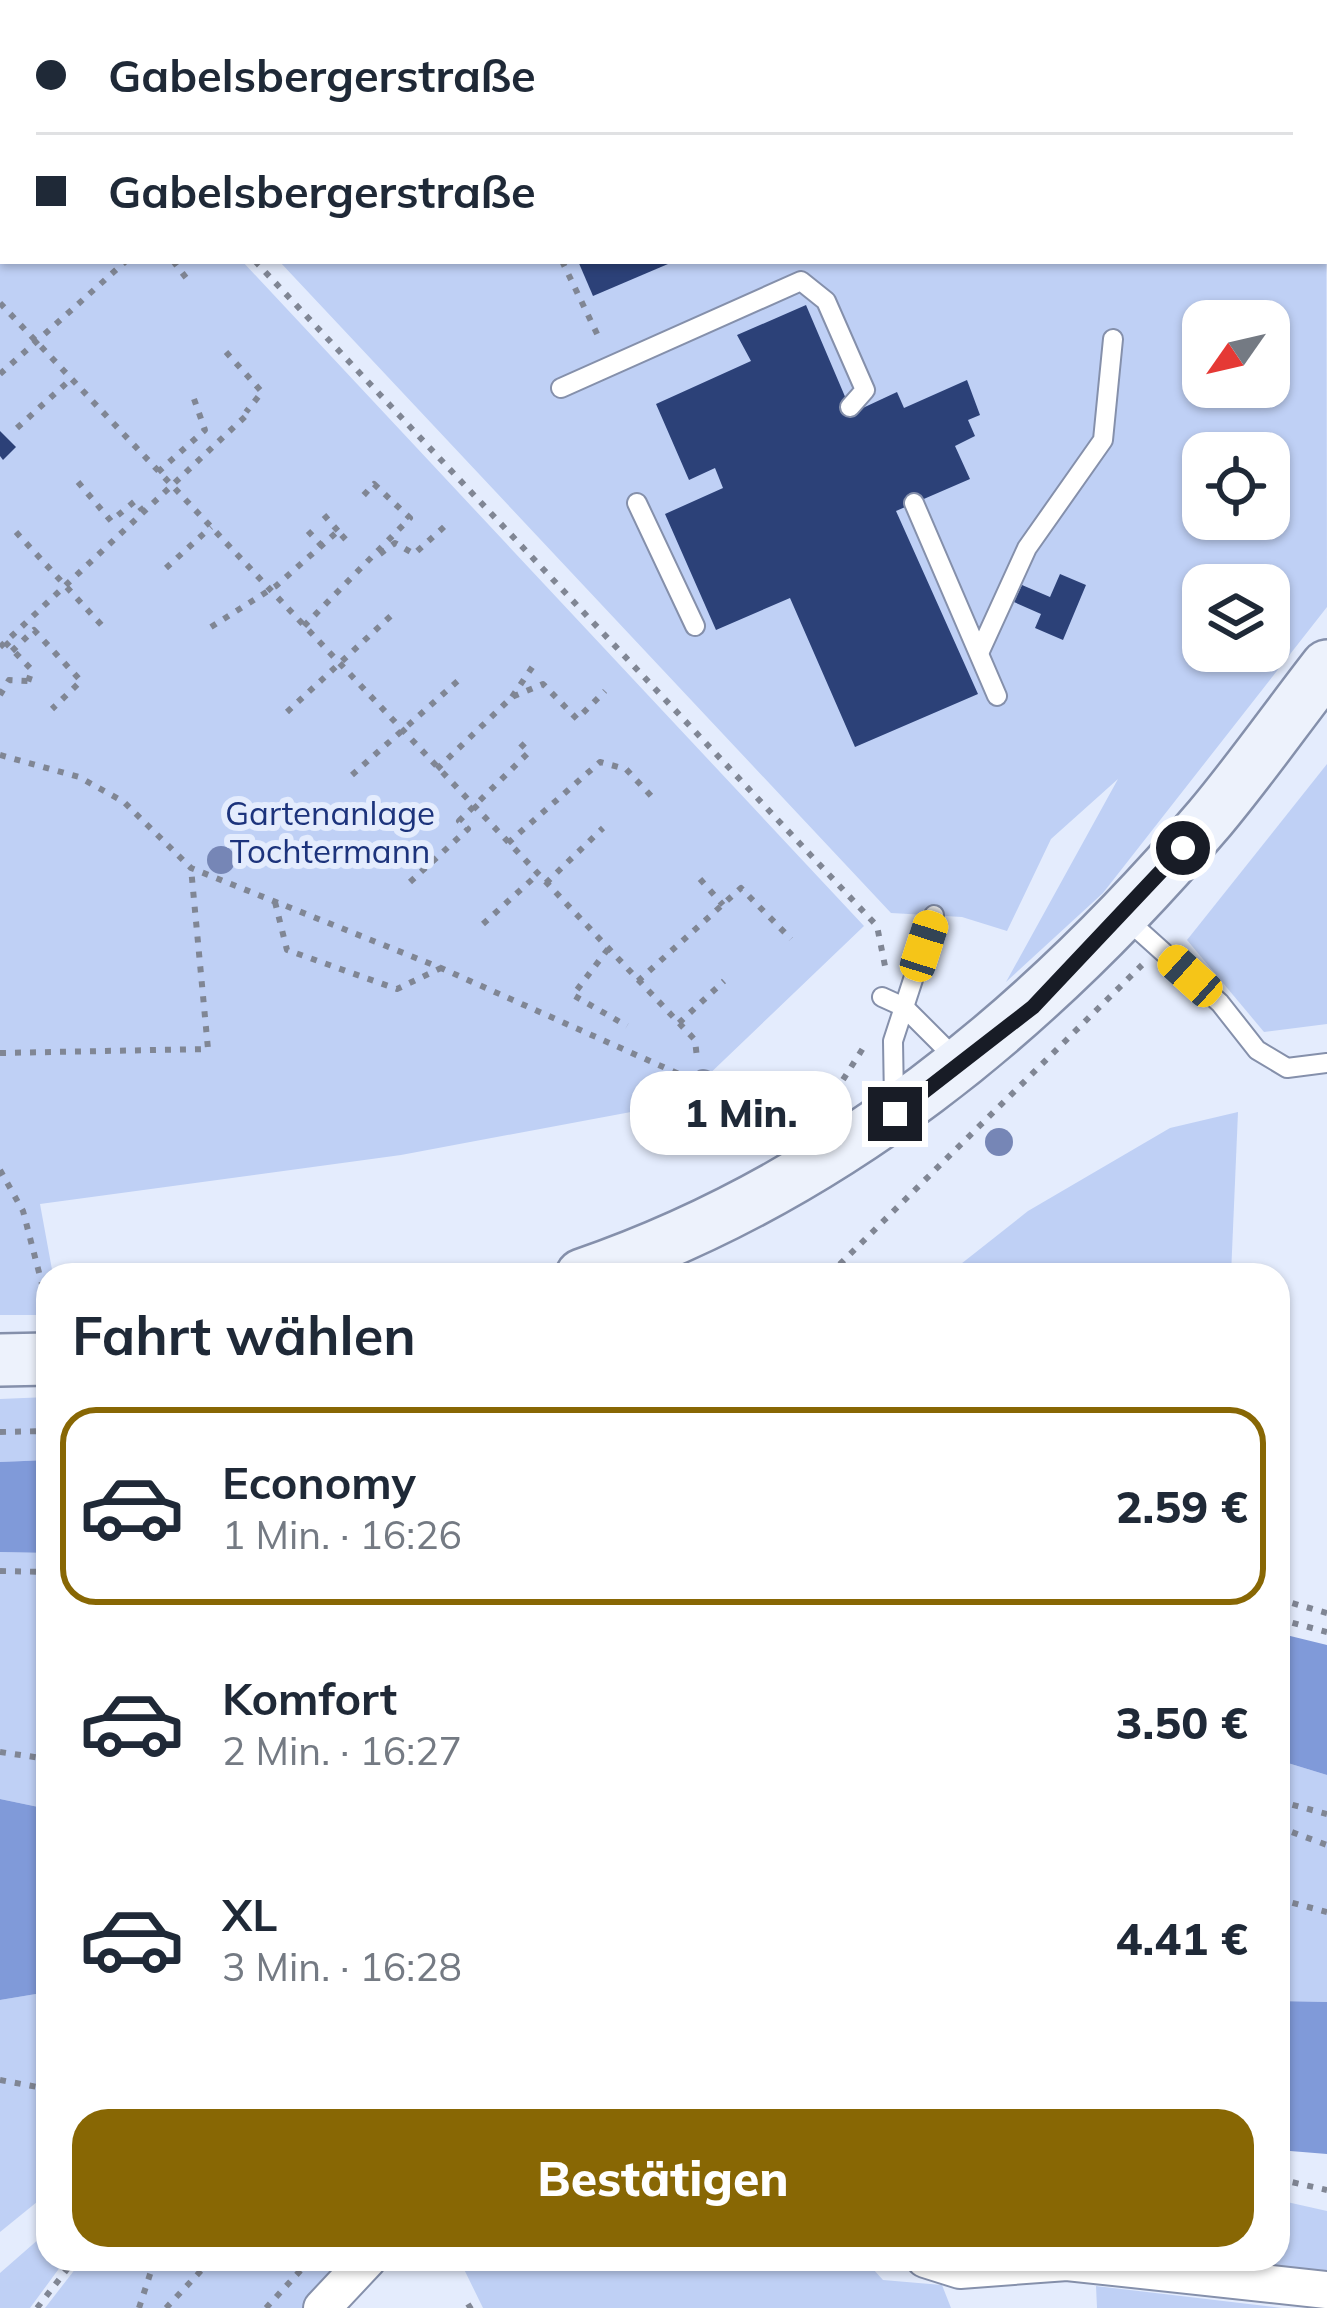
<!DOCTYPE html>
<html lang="de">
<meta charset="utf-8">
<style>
:root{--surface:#fff;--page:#f6f6f7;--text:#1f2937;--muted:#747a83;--line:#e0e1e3;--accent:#886704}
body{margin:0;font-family:Mulish,sans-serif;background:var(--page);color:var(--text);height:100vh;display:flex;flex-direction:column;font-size:45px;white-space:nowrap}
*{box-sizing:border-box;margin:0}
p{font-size:39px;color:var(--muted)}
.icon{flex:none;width:66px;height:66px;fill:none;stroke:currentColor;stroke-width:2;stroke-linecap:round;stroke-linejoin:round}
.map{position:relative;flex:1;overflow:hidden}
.side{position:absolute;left:36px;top:1263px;width:1254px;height:1008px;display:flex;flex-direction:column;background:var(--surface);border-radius:36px;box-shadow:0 3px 9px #0004}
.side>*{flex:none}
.hud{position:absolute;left:0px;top:0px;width:1329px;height:264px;box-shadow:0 3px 9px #0004;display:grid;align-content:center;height:264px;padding:0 36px;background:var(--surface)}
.needle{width:78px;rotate:236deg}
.controls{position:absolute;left:1182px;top:300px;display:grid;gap:24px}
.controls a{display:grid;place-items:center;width:108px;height:108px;border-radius:24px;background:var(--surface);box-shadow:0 3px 9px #0004;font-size:60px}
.end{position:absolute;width:54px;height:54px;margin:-27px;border:15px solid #181c26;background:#fff;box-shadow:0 0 0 6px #fff}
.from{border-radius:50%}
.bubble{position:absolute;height:84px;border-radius:36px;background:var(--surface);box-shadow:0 3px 9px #0004;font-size:39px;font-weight:800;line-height:84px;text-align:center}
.car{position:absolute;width:36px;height:72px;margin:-36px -18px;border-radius:15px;box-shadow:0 0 9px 3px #0007;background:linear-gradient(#f5c518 24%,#345 0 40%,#f5c518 0 76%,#345 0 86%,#f5c518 0)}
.hud b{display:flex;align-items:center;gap:42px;height:114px;font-size:45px}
.hud b+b{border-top:3px solid var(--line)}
.hud i{width:30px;height:30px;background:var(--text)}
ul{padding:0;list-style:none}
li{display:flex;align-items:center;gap:36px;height:198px;margin:0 24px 18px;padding:0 12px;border:6px solid transparent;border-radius:36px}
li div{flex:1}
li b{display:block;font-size:45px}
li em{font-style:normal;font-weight:800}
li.active{border-color:var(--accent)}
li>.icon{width:108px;height:108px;stroke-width:1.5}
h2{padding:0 36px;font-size:54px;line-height:144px}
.action{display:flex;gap:24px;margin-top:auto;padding:24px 36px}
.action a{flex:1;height:138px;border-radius:36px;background:var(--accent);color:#fff;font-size:48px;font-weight:800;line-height:138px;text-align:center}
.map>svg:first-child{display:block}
.green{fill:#bfd0f5;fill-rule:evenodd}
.water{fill:#809ad9}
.building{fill:#2c4178}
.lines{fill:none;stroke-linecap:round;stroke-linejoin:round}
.lane-casing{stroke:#8590ab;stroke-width:22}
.street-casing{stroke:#8590ab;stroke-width:40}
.secondary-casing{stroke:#8590ab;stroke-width:56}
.path{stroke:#808694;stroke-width:6;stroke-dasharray:6 9;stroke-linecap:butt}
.lane{stroke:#fff;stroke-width:18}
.street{stroke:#fff;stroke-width:36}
.secondary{stroke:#edf2fc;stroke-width:51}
.tree{fill:#7686b6}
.route{stroke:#181c26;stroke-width:15}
.labels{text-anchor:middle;stroke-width:12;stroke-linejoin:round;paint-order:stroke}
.park-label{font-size:33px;fill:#1c337c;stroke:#e4ecfd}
</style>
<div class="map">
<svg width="1327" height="2308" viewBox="0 0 1327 2308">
<rect width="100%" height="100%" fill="#e4ecfd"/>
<g class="green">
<path d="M 20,0 L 1311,0 L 1312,3 L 20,3 Z"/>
<path d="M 0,1 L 3,261 L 242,261 L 864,926 L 679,1103 L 401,1155 L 40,1204 L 53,1275 L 48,1275 L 48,1315 L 0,1315 Z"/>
<path d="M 1326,44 L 1327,607 L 1103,893 L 1006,982 L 1118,779 L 1051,839 L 1007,931 L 962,917 L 891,913 L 279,261 L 1326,261 ZM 1203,321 L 1269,321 L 1269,387 L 1203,387 ZM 1203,453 L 1269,453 L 1269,519 L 1203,519 ZM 1203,585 L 1269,585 L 1269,651 L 1203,651 Z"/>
<path d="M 1327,764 L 1327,1024 L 1264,1032 L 1187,940 Z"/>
<path d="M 1238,1112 L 1231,1275 L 947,1275 L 1028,1211 L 1170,1128 Z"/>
<path d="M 48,1397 L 48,1460 L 0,1462 L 0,1399 Z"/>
<path d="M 0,1552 L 48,1553 L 48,1809 L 0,1799 Z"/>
<path d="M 1278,1760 L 1327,1775 L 1327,2002 L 1278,2001 Z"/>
<path d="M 48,1992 L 48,2193 L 0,2232 L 0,2000 Z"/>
<path d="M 1278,2200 L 1327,2211 L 1327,2278 L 1143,2259 L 1278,2259 Z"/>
<path d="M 48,2231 L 48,2259 L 66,2259 L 30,2308 L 0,2308 L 0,2273 Z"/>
<path d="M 83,2259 L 367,2259 L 321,2308 L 45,2308 Z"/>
<path d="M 459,2259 L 864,2259 L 883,2280 L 942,2285 L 951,2308 L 483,2308 Z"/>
<path d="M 1096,2286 L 1282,2308 L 1097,2308 Z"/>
</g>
<g class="water">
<path d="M 48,1460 L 48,1553 L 0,1552 L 0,1462 Z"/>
<path d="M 1278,1633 L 1327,1645 L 1327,1775 L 1278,1760 Z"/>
<path d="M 0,1799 L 48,1809 L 48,1992 L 0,2000 Z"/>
<path d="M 1278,2001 L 1327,2002 L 1327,2154 L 1278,2150 Z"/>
</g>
<g class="building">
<path d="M 578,261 L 675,261 L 593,296 Z"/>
<path d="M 806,305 L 852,413 L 897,392 L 904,408 L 967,380 L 980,415 L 968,420 L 975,436 L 955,446 L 970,479 L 896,511 L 978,694 L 855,747 L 790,598 L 716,630 L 665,514 L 723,488 L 715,468 L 689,480 L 656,404 L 751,361 L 737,335 Z"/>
<path d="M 0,431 L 16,447 L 3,460 L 0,456 Z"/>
<path d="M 1060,574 L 1086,585 L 1063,640 L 1035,628 L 1041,614 L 1014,602 L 1022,585 L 1050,597 Z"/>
</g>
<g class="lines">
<defs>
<g id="lane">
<path d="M 561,388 L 801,281 L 826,301 L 865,390 L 850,407"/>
<path d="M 637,503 L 695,626"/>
<path d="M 914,503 L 997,696"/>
<path d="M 980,651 L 1027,548 L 1103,440 L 1113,339"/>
<path d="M 1123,916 L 1220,1003 L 1257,1050 L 1287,1068 L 1327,1063"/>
<path d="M 882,997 L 904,1007 L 959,1062"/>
<path d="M 703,1080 L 788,1116 L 803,1134"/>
<path d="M 774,1085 L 788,1116"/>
<path d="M 894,1101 L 893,1041 L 934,915"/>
</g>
<g id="street">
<path d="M 925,2259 L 960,2270 L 1067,2262 L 1327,2290"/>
<path d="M 322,2308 L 368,2259"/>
</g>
<g id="secondary">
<path d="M 582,1275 C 835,1188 1038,1020 1210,818 C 1251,769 1288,716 1327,666"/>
<path d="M 0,1360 L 48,1359"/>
</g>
</defs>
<use href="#lane" class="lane-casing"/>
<use href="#street" class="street-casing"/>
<use href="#secondary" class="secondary-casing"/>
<g class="path">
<path d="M 24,0 L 25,3"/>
<path d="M 0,121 L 3,121"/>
<path d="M 173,261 L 191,284"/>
<path d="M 255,261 L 877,926 L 886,971"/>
<path d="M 562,261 L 600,340"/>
<path d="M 0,303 L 695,1040 L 697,1058"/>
<path d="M 226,352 L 262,392 L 246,412"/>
<path d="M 0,374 L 126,261"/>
<path d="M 17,428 L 71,379"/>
<path d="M 158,472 L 205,430 L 194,399"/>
<path d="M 78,482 L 111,521 L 135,501 L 142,510"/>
<path d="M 324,515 L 338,531"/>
<path d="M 308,531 L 322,546"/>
<path d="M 16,532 L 107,631"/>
<path d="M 380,554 L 395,543 L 414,554 L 445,526"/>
<path d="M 166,568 L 211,527"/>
<path d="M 304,626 L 410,518 L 374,484 L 362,497"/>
<path d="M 211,627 L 276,586 L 338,531 L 347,541"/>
<path d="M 5,642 L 32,670 L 26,688"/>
<path d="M 0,647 L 251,411"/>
<path d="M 12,651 L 34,630 L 81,681 L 52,709"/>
<path d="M 0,695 L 9,680 L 28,681"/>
<path d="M 512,697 L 533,666"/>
<path d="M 287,712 L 395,612"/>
<path d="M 0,755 L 79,777 L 124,802 L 191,868 L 441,968 L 679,1074"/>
<path d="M 437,769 L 512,697 L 543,684 L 577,719 L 605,691"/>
<path d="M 352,775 L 460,679"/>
<path d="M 508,843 L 600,762 L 626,769 L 654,799"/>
<path d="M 700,879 L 723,905"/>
<path d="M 410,882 L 468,829 L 459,821 L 529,752 L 516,739"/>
<path d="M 546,883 L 603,828"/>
<path d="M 275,902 L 287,950 L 397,989 L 441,968"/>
<path d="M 483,924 L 538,874"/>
<path d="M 608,949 L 573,995 L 627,1026"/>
<path d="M 638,981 L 741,888 L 791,939"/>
<path d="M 679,1023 L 724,981"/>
<path d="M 0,1053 L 208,1049 L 191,868"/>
<path d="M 827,1105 L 865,1045"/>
<path d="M 0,1170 L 23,1211 L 48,1307"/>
<path d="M 829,1275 L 1142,965"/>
<path d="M 0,1432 L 48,1431"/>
<path d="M 0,1571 L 48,1572"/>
<path d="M 1278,1599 L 1327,1613"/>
<path d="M 1278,1619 L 1327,1632"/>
<path d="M 0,1752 L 48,1759"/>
<path d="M 1278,1801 L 1327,1814"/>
<path d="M 1278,1827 L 1327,1845"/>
<path d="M 1278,1899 L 1327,1912"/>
<path d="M 0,2080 L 48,2089"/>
<path d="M 1278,2179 L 1327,2190"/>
<path d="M 37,2308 L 75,2259"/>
<path d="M 139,2308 L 155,2259"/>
<path d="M 166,2308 L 212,2259"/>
<path d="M 266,2308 L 311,2259"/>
<path d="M 467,2308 L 472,2305"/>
</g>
<use href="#lane" class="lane"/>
<use href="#street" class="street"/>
<use href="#secondary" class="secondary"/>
</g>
<g class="tree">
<circle cx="221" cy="860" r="14"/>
<circle cx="999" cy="1142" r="14"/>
</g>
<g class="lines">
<path class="route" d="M 895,1114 L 1033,1007 L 1183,848"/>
</g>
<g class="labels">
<g class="park-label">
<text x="330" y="825">Gartenanlage<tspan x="330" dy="38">Tochtermann</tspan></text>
</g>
</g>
</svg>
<div class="controls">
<a><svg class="needle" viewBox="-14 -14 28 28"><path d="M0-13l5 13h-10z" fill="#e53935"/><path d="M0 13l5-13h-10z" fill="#747a83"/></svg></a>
<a><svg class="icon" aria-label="locate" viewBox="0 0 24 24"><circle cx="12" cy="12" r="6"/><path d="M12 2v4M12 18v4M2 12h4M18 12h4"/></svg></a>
<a><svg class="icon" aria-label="layers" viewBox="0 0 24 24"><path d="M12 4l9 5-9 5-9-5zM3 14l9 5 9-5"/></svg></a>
</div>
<i class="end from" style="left:1183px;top:848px"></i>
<i class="end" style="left:895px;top:1114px"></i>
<div class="bubble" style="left:630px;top:1071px;width:222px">1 Min.</div>
<i class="car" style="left:924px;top:946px;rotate:18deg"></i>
<i class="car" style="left:1190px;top:976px;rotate:312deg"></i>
<div class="hud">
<b><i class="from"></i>Gabelsbergerstraße</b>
<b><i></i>Gabelsbergerstraße</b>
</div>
<section class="side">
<h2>Fahrt wählen</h2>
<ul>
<li class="active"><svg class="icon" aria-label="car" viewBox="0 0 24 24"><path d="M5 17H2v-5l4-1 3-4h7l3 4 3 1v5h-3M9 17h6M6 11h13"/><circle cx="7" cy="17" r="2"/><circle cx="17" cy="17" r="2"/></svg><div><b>Economy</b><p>1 Min. · 16:26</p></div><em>2.59 €</em></li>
<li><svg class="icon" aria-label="car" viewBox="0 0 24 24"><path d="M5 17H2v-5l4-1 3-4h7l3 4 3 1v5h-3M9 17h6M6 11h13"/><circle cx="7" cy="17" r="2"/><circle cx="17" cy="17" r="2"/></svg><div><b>Komfort</b><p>2 Min. · 16:27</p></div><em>3.50 €</em></li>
<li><svg class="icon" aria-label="car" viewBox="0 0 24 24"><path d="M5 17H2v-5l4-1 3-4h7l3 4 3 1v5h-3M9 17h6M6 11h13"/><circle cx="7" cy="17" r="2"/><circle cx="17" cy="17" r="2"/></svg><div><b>XL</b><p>3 Min. · 16:28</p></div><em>4.41 €</em></li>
</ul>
<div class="action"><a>Bestätigen</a></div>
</section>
</div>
